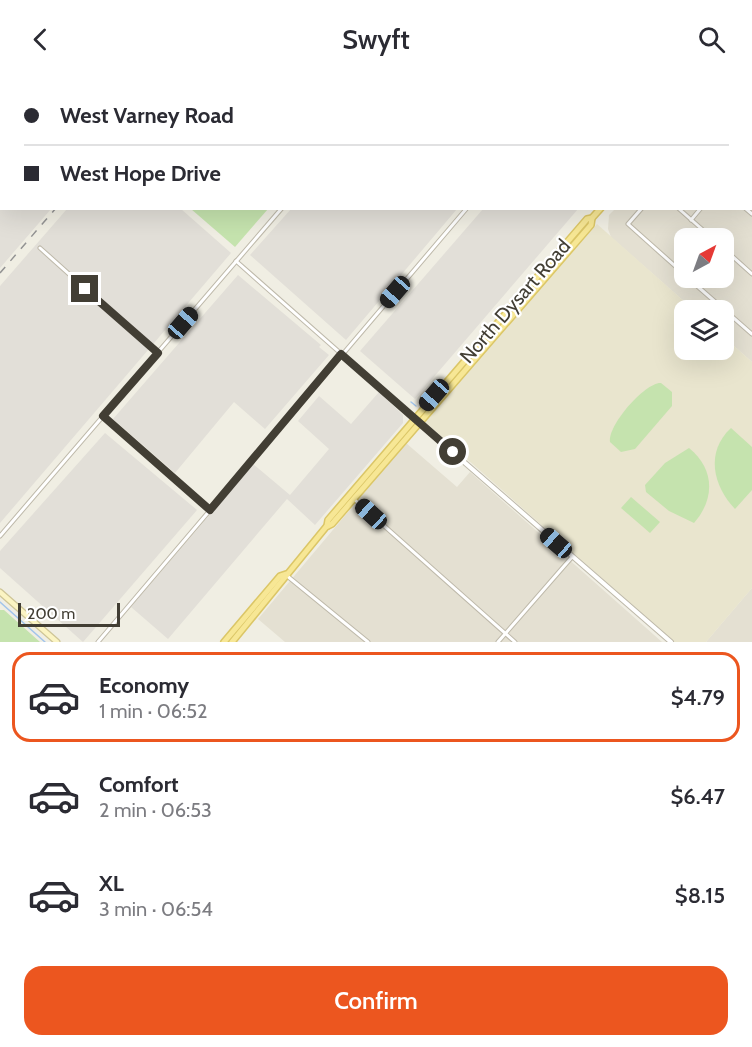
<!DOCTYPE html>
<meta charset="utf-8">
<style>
:root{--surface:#fff;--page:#f2f2f3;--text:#2b2b33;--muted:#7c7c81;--line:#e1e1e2;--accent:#ec561f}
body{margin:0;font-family:Cabin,sans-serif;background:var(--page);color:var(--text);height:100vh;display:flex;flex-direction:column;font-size:22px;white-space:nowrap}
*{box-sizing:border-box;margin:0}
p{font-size:20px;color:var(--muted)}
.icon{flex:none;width:33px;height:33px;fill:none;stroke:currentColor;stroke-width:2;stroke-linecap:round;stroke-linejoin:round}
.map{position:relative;height:564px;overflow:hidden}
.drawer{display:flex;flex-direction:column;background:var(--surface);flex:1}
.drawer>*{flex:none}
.hud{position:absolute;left:0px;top:0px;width:753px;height:132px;box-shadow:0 6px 24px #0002;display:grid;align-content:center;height:132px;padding:0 24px;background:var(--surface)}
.needle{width:39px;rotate:41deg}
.tools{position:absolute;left:674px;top:150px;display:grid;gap:12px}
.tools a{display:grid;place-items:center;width:60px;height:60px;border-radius:12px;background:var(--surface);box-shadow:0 6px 24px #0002;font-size:30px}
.scale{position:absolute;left:18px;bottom:15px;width:102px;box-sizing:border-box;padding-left:6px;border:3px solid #423e34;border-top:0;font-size:16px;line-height:21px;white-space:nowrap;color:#423e34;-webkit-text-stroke:4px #fff;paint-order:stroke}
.end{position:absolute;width:27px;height:27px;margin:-14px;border:8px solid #423e34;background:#fff;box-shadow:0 0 0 3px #fff}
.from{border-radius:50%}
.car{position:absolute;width:18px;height:36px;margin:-18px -9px;border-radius:8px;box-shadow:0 0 4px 2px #0007;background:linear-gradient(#222 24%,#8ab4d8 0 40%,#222 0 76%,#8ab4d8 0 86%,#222 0)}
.hud b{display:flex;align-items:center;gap:21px;height:57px;font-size:22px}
.hud b+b{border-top:2px solid var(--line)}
.hud i{width:15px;height:15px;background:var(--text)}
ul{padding:10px 0 0;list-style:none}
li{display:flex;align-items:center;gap:18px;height:90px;margin:0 12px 9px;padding:0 12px;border:3px solid transparent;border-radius:18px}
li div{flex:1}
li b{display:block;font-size:22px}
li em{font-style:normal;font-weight:600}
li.current{border-color:var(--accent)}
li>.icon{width:54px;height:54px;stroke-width:1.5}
.action{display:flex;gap:12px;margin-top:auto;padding:12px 24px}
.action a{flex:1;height:69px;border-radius:18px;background:var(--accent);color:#fff;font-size:24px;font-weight:600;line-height:69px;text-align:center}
header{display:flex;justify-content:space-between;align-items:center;height:78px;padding:0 24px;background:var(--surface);font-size:27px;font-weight:600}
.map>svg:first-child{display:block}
.residential{fill:#e4e0d2;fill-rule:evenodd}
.industrial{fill:#e2dfd8}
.education{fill:#e9e5ce}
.green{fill:#c5e3ae}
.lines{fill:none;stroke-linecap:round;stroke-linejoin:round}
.stream{stroke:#a2c4eb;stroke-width:1.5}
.minor-casing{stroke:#beb9aa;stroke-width:5}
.tertiary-casing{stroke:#beb9aa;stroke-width:6}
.secondary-casing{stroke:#cec596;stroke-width:7}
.primary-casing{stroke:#dbc667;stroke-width:8}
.minor{stroke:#fff;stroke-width:3}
.tertiary{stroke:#fff;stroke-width:4}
.secondary{stroke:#fbf4c3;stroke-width:4.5}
.primary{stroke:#f7e795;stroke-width:5}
.rail{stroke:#939393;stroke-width:1.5;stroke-dasharray:8 8;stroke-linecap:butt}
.route{stroke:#423e34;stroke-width:8}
.labels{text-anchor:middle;stroke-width:4.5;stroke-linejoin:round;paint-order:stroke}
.street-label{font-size:20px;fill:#423e34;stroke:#fff}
</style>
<header><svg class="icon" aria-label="back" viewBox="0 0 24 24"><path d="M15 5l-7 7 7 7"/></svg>Swyft<svg class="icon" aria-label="search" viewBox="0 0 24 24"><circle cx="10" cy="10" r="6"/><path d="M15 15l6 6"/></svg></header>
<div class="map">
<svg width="752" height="564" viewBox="0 0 752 564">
<rect width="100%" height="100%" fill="#f0eee3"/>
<g class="residential">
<path d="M 752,106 L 752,284 L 723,258 L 723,232 L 694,232 L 611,159 L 608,151 L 609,137 L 615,131 L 752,130 ZM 684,160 L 723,160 L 723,200 L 684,200 Z"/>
<path d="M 406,365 L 457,409 L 470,394 L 662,564 L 285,564 L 258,541 Z"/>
<path d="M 752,510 L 752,564 L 706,564 Z"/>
</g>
<g class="industrial">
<path d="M 0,0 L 163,0 L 2,2 L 2,130 L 51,131 L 0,190 Z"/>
<path d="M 67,131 L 181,131 L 231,175 L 0,445 L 0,208 Z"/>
<path d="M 291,131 L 291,130 L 457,131 L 346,262 L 250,177 Z"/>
<path d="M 483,131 L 578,131 L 415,321 L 360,273 Z"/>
<path d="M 238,197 L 321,267 L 319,269 L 329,277 L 265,351 L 234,324 L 175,395 L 113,341 Z"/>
<path d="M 379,314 L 403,337 L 403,345 L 315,447 L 287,421 L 168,561 L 131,529 L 253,386 L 290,417 L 329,371 L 298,343 L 319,318 L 351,346 Z"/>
<path d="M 105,355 L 197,432 L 83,564 L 0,490 L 0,473 Z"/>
</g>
<path class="education" d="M 597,146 L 694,232 L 684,232 L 684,272 L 723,272 L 723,258 L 752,284 L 752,510 L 706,564 L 674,564 L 425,344 Z"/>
<g class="green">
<path d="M 191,131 L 268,131 L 235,169 Z"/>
<path d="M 661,305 L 672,314 L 672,328 L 635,371 L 621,374 L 610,364 C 607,348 645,304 661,305 Z"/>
<path d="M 731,350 L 752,369 L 752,412 L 735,431 C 713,408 705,374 731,350 Z"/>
<path d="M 689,370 C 715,391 715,421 694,445 L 669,433 L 646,414 L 645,407 L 665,385 Z"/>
<path d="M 631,419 L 660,444 L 650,455 L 621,430 Z"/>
<path d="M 0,532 L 4,532 L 40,564 L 0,564 Z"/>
</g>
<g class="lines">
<g class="stream">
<path d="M 411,324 L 416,328"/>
<path d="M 0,524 L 45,564"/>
</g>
<defs>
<g id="minor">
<path d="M 46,2 L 47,0"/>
<path d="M 392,2 L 393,0"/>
<path d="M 578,2 L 579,0"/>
<path d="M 0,54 L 2,53"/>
<path d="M 642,130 L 628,146 L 684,196"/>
<path d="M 678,130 L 712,160"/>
<path d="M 745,130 L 752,136"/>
<path d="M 691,142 L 701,130"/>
<path d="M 40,170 L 157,275"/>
<path d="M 723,170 L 752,196"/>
<path d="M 236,183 L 414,340"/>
<path d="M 688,200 L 752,256"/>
<path d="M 103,338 L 210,432"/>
<path d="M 355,422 L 515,564"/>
<path d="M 0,458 L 282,130"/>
<path d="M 286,497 L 368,564"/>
<path d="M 98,564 L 467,130"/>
<path d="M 498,564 L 572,479"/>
</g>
<path id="tertiary" d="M 418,344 L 671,564"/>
<g id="secondary">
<path d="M 640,0 L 642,2"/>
<path d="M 654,0 L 655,2"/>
<path d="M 0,514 L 57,564"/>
</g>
<g id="primary">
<path d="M 715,2 L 716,0"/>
<path d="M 327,448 L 328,442 L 587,141 L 592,140 L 601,130"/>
<path d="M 224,564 L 280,498 L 286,496"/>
<path d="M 232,564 L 326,449 L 332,446 L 591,147 L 592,140"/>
</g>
</defs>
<use href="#minor" class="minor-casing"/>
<use href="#tertiary" class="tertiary-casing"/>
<use href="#secondary" class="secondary-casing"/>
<use href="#primary" class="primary-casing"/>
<use href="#minor" class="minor"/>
<use href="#tertiary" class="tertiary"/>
<use href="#secondary" class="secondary"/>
<use href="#primary" class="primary"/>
<g class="rail">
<path d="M 167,2 L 168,0"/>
<path d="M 0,195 L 56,130"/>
</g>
</g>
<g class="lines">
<path class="route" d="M 85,211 L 158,275 L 103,338 L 210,432 L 341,276 L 453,374"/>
</g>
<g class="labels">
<g class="street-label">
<text transform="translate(515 223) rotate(-49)" y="7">North Dysart Road</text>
</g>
</g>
</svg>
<div class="tools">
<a><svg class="needle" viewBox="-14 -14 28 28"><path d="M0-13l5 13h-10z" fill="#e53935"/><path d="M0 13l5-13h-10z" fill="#7c7c81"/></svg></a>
<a><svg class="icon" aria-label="layers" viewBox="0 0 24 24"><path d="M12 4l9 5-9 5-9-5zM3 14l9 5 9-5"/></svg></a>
</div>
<div class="scale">200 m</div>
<i class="end from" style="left:453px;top:374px"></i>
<i class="end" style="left:85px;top:211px"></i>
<i class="car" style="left:395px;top:214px;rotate:221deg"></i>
<i class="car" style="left:183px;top:245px;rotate:41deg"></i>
<i class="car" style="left:434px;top:317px;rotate:221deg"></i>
<i class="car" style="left:371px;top:436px;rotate:312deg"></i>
<i class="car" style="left:556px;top:465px;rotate:311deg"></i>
<div class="hud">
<b><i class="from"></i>West Varney Road</b>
<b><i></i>West Hope Drive</b>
</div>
</div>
<section class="drawer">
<ul>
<li class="current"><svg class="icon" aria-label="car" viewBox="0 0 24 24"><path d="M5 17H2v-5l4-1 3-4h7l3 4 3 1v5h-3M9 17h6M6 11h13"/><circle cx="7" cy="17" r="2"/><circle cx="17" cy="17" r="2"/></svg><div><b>Economy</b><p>1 min · 06:52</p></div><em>$4.79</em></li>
<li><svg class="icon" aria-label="car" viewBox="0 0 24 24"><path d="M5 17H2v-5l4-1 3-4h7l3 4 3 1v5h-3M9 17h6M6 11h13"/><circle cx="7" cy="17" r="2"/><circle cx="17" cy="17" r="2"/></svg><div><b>Comfort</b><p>2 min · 06:53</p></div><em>$6.47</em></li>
<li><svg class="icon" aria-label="car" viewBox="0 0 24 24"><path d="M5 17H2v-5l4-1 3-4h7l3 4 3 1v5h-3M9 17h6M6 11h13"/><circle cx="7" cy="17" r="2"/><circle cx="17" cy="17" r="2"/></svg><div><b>XL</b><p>3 min · 06:54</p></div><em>$8.15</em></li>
</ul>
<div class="action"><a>Confirm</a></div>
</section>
